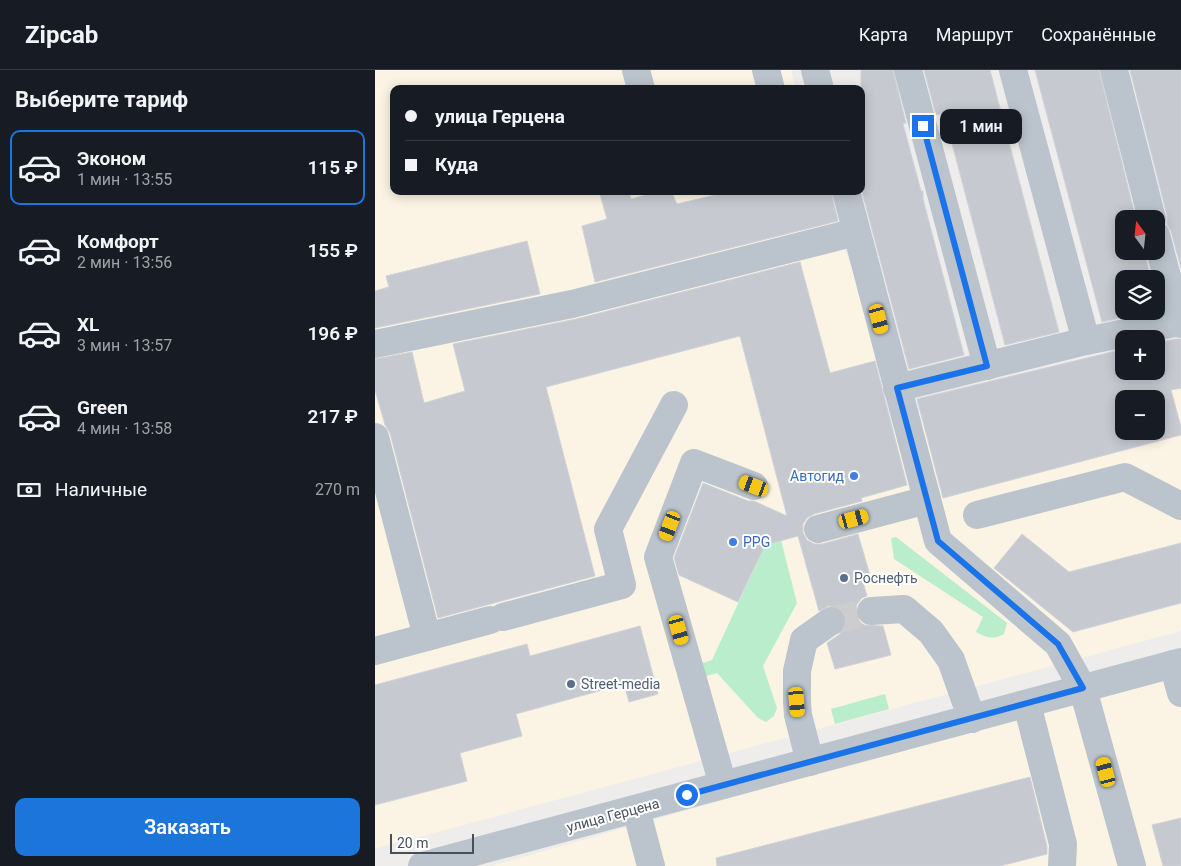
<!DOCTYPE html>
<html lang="ru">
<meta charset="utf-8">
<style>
:root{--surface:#171b24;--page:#20242c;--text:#f1f3f6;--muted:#9ea1a6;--line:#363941;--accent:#1b75da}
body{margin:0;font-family:Roboto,sans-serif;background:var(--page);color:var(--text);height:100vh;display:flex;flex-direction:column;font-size:19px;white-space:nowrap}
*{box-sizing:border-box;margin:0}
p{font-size:16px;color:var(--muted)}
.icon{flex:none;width:28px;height:28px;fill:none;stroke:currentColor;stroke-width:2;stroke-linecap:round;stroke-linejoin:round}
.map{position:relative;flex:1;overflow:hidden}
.panel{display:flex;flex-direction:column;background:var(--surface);width:375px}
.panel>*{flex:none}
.top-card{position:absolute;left:15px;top:15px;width:475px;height:110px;border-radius:10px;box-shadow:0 2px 12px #0003;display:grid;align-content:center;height:110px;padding:0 15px;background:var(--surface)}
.needle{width:32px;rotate:345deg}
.fabs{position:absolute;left:740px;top:140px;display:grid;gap:10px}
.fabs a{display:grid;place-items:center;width:50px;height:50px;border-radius:10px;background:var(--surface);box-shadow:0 2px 12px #0003;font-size:25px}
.scale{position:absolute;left:15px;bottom:12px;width:84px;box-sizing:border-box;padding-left:5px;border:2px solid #455059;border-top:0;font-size:14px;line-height:18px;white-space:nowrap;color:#455059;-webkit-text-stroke:4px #fff;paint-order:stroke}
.end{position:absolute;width:22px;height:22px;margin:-11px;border:6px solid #1a73e8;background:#fff;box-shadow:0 0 0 2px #fff}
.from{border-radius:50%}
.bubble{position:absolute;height:35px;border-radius:10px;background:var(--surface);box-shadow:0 2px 12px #0003;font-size:16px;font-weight:600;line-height:35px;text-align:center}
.car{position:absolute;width:15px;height:30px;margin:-15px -8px;border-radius:6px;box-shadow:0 0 4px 1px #0007;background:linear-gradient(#f5c518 24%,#345 0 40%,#f5c518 0 76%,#345 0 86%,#f5c518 0)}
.top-card b{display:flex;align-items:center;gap:18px;height:48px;font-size:19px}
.top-card b+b{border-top:1px solid var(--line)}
.top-card i{width:12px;height:12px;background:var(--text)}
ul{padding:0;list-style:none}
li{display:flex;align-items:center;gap:15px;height:75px;margin:0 10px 8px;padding:0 5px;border:2px solid transparent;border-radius:10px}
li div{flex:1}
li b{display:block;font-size:19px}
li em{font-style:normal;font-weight:600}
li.current{border-color:var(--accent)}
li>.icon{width:45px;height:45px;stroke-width:1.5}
h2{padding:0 15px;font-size:22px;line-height:60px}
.pay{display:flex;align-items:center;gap:12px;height:55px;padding:0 15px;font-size:19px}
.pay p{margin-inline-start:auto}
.button{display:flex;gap:10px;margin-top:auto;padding:10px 15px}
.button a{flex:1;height:58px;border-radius:10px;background:var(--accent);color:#fff;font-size:20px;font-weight:600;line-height:58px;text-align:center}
header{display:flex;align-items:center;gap:30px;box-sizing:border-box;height:70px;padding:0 25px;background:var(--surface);border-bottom:1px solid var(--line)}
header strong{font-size:24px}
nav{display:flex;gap:28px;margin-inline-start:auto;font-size:18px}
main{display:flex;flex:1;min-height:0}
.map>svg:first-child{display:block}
.commercial{fill:#fbf4e4;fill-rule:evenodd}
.green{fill:#baedcc}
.building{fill:#c6c9cf;stroke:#d0d3d8;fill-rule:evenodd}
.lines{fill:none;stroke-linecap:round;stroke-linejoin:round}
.minor-tunnel{stroke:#cdcdcf;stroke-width:28;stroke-dasharray:28 14;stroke-linecap:butt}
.minor{stroke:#bbc4cc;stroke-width:28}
.route{stroke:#1a73e8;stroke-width:6}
.shop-dot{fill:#3f7fe0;stroke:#fff;stroke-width:2}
.service-dot{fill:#5c6f8a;stroke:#fff;stroke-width:2}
.labels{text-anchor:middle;stroke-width:4;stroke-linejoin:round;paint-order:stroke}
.shop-label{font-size:14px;fill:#366cbe;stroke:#fff;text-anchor:end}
.service-label{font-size:14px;fill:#4e5e75;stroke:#fff;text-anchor:start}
.street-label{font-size:14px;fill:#455059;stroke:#fff}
</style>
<header>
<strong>Zipcab</strong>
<nav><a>Карта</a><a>Маршрут</a><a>Сохранённые</a></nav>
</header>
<main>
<section class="panel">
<h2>Выберите тариф</h2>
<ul>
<li class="current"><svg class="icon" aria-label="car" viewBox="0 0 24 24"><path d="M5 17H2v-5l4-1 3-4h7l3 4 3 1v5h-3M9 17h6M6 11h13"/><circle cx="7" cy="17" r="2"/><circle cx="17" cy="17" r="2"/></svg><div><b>Эконом</b><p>1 мин · 13:55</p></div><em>115 ₽</em></li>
<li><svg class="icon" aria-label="car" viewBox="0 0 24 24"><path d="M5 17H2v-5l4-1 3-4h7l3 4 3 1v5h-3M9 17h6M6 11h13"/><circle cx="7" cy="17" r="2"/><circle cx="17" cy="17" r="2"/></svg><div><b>Комфорт</b><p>2 мин · 13:56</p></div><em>155 ₽</em></li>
<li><svg class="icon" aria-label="car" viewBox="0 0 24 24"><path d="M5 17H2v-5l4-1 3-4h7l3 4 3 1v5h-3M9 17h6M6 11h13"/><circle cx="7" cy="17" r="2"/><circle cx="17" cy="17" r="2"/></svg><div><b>XL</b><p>3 мин · 13:57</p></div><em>196 ₽</em></li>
<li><svg class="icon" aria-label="car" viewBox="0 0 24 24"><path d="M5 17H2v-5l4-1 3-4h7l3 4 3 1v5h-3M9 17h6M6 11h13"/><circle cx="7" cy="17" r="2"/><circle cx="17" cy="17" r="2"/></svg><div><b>Green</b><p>4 мин · 13:58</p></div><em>217 ₽</em></li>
</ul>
<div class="pay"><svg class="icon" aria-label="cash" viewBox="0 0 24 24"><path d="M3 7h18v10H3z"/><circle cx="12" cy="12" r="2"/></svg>Наличные<p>270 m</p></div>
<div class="button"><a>Заказать</a></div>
</section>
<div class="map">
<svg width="806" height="796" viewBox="0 0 806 796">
<rect width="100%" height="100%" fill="#efecec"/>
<g class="commercial">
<path d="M 0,0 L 416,0 L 421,19 L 19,19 L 19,121 L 451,121 L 459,152 L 481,209 L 502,290 L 488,294 L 505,362 L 749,298 L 749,301 L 806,318 L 806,561 L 0,779 ZM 749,329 L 781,329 L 781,361 L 749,361 Z"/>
<path d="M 806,602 L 806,796 L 117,796 L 706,628 Z"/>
</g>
<g class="green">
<path d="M 521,467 L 632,553 L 629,564 C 618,570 611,568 601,562 L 608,547 L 519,489 L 516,468 Z"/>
<path d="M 406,470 L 422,533 L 388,596 L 402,638 L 399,646 L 391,652 L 383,648 L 342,603 L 318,610 L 315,597 L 337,590 L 390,475 Z"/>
<path d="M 510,624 L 514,639 L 460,654 L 456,639 Z"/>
</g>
<g class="building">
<path d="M 486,0 L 518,0 L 531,53 L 528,54 L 546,121 L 548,121 L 548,129 L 589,285 L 534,299 L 486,118 Z"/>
<path d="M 549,0 L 615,0 L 684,262 L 630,275 L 569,43 L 561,45 Z"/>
<path d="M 660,0 L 724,0 L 761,149 L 749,149 L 749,181 L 769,181 L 776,209 L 749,209 L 749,241 L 779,241 L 727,252 Z"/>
<path d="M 755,0 L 806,0 L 806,198 L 796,161 L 792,154 L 792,145 Z"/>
<path d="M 224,121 L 254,121 L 256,129 L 286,121 L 296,121 L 302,134 L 357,121 L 456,121 L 463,151 L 220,212 L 207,156 L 232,149 Z"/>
<path d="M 152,171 L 165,224 L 0,258 L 0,221 L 14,217 L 11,206 Z"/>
<path d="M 425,192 L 455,303 L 500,291 L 532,415 L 486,428 L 487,431 L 439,444 L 432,448 L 428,454 L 428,463 L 432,470 L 439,474 L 447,474 L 483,464 L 496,509 L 488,512 L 492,526 L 487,528 L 482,534 L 480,542 L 483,550 L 489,555 L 508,556 L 516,585 L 460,599 L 452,573 L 465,564 L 470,558 L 471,549 L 468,542 L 462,537 L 454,536 L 444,541 L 423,466 L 390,475 L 363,532 L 304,505 L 299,488 L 328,413 L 373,431 L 379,431 L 412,446 L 365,266 L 171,317 L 220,506 L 63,548 L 15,363 L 10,355 L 0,320 L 0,289 L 37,282 L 49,333 L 90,321 L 78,274 L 201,249 Z"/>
<path d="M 801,269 L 806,269 L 806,318 L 796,320 L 806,357 L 806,365 L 568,428 L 542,329 L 749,279 L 749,301 L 781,301 L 781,273 ZM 749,329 L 781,329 L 781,361 L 749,361 Z"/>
<path d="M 647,464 L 694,502 L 806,473 L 806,533 L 698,562 L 619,498 Z"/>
<path d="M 265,556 L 283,624 L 254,632 L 249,614 L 141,644 L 147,666 L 85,683 L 92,711 L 0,735 L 0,615 L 152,574 L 155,586 Z"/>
<path d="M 655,707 L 672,776 L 672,784 L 625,796 L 342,796 L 341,788 Z"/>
<path d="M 806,748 L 806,796 L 788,796 L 777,755 Z"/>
</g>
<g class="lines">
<path class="minor-tunnel" d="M 456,551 L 496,541"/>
<g class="minor">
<path d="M 261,0 L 266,19"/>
<path d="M 391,0 L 396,19"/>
<path d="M 440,0 L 445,19"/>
<path d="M 533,0 L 612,296"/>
<path d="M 638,0 L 711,271"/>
<path d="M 739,0 L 777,149"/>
<path d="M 471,121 L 563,471 L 683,574 L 708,619 L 757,796"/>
<path d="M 781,165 L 804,252 L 806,254"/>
<path d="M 0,274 L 197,234 L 481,162"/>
<path d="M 522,318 L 711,271 L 804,252"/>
<path d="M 0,367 L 52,567"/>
<path d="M 602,445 L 750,407 L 806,436"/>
<path d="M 443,459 L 552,430"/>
<path d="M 496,541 L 529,539 L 556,562 L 576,590 L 597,649"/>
<path d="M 128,547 L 247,515 L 233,459 L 299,335"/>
<path d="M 0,581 L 115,550"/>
<path d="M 798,594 L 806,623"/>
<path d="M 652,634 L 688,774 L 687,796"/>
<path d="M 435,692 L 423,645 L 422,632 L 422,601 L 429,570 L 456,551"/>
<path d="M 348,715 L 283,487 L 319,393 L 379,416"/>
<path d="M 261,739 L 276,796"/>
<path d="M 47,796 L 806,592"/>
</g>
</g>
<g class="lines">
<path class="route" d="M 312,725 L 708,618 L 683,574 L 563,471 L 522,318 L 612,296 L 548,56"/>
</g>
<g class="shop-dot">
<circle cx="479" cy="406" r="5"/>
<circle cx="358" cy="472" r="5"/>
</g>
<g class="service-dot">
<circle cx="469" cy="508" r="5"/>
<circle cx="196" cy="614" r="5"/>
</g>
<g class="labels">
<g class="shop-label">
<text x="469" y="411">Автогид</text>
<text x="368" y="477" text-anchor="start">PPG</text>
</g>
<g class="service-label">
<text x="479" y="513">Роснефть</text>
<text x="206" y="619">Street-media</text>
</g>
<g class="street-label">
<text transform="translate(238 745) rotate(-15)" y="5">улица Герцена</text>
</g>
</g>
</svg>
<div class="fabs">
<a><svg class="needle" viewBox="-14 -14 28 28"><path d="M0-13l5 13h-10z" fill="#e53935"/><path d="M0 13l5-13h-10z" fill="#9ea1a6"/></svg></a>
<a><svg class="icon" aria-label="layers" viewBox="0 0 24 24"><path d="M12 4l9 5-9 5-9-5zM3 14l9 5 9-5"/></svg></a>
<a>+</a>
<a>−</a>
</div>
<div class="scale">20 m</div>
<i class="end from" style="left:312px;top:725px"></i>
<i class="end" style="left:548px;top:56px"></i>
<div class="bubble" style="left:565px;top:39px;width:82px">1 мин</div>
<i class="car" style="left:504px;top:249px;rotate:165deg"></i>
<i class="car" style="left:379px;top:416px;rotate:291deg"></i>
<i class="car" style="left:479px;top:449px;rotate:75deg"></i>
<i class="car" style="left:295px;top:456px;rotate:201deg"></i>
<i class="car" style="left:304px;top:560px;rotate:164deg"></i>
<i class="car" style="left:422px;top:632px;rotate:175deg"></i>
<i class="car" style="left:731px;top:702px;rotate:345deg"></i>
<div class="top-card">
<b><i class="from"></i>улица Герцена</b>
<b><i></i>Куда</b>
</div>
</div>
</main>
